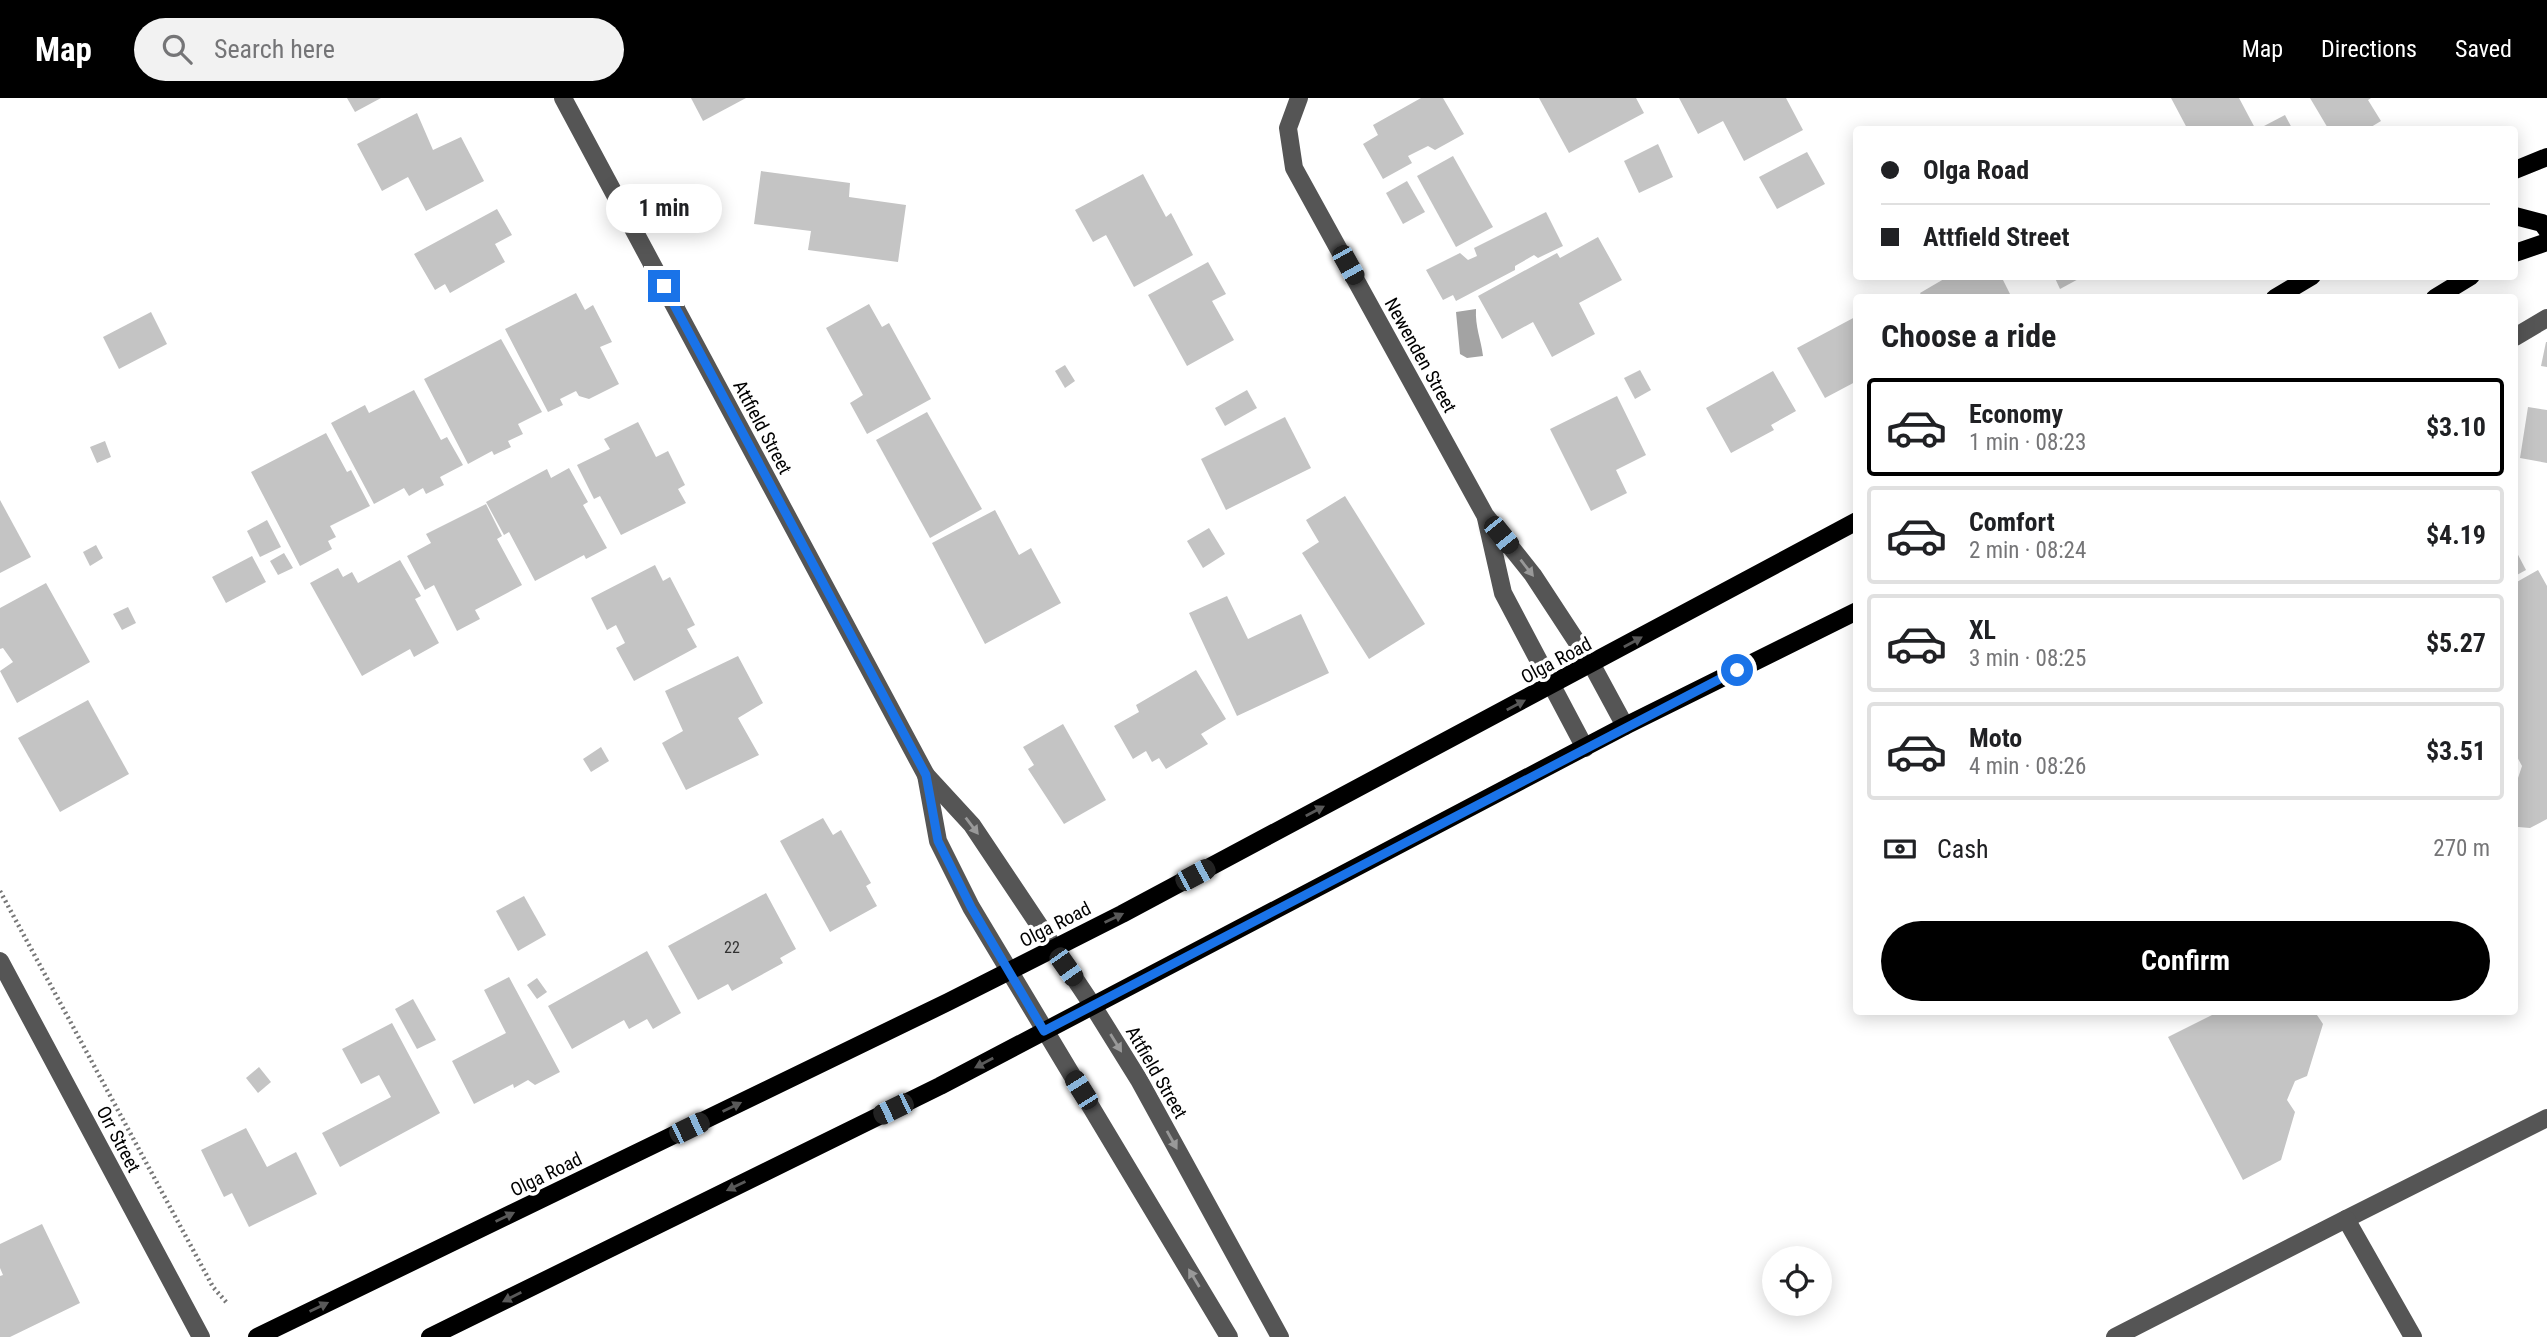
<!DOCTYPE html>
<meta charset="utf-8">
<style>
:root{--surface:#fff;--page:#f2f2f2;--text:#202124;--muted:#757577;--line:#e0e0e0;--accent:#000}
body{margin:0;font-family:"Roboto Condensed",sans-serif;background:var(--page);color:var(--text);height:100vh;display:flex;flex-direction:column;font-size:26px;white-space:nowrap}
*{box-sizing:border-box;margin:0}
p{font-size:23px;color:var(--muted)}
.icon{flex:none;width:38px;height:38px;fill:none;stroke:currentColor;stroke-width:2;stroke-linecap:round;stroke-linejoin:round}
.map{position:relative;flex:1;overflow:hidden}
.drawer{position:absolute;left:1853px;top:196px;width:665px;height:721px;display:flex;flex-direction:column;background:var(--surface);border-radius:7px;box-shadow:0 4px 18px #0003}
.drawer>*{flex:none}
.banner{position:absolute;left:1853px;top:28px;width:665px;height:154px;border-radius:7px;box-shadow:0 4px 18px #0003;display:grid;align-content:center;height:154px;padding:0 28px;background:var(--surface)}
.buttons{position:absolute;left:1762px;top:1148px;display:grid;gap:14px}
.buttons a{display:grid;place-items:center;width:70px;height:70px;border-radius:50%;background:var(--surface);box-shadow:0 4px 18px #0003;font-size:35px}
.end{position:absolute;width:32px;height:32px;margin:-16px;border:9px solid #1a73e8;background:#fff;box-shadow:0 0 0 4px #fff}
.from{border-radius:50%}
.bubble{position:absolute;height:49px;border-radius:24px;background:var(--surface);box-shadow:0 4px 18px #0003;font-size:23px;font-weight:700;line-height:49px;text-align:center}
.car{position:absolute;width:21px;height:42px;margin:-21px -10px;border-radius:9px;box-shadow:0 0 5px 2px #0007;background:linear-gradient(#222 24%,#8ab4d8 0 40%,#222 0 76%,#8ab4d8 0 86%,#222 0)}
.banner b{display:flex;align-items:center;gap:24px;height:66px;font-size:26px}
.banner b+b{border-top:2px solid var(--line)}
.banner i{width:18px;height:18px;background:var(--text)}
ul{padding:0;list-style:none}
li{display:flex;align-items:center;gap:21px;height:98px;margin:0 14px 10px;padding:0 14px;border:4px solid var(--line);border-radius:7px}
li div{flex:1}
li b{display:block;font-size:26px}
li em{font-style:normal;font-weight:700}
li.selected{border-color:var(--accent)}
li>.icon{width:63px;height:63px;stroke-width:1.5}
h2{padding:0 28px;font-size:32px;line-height:84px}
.pay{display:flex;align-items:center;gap:18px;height:77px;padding:0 28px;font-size:26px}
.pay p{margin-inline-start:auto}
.primary-button{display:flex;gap:14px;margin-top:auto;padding:14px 28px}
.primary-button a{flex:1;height:80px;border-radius:42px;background:var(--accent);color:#fff;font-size:28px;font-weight:700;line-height:80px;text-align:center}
header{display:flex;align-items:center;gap:42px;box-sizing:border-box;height:98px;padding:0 35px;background:var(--accent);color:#fff}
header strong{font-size:33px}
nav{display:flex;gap:38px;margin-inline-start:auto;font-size:24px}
.search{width:490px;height:63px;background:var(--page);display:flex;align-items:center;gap:18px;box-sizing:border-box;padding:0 24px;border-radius:38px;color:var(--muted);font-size:26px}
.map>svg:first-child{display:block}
.water{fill:#a3a3a3}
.building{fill:#c4c4c4}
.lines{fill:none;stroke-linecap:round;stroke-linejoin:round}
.path{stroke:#777;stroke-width:4.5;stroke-dasharray:2 3.5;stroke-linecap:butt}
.minor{stroke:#555;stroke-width:18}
.major{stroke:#000;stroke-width:18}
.oneway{fill:#999}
.oneway2{fill:#595959}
.route{stroke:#1a73e8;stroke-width:9}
.labels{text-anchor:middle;stroke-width:7;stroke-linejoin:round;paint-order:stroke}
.number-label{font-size:16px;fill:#313131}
.street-label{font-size:19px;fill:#000;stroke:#fff}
</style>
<header>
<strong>Map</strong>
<div class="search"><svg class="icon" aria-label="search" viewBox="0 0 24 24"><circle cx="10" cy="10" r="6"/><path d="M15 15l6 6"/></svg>Search here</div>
<nav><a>Map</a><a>Directions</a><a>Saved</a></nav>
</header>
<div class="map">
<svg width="2547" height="1239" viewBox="0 0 2547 1239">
<rect width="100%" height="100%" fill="#fff"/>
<path class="water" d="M 1476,211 C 1475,229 1481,241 1483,258 L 1467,260 L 1460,256 L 1456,214 Z"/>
<g class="building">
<path d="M 347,0 L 381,0 L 355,14 Z"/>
<path d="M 691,0 L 746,0 L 703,23 Z"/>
<path d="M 1421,0 L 1443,0 L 1464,36 L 1435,52 L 1428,48 L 1408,58 L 1412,65 L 1383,81 L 1363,46 L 1378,37 L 1373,27 Z"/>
<path d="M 1539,0 L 1636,0 L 1644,15 L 1569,55 Z"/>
<path d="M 1679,0 L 1786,0 L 1803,32 L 1744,63 L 1723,23 L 1698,36 Z"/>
<path d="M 2171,0 L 2239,0 L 2256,32 L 2188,32 Z"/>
<path d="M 2310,0 L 2371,0 L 2368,2 L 2381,23 L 2366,32 L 2329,32 Z"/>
<path d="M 417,15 L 433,52 L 461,39 L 484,83 L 426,113 L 408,79 L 382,93 L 357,46 Z"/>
<path d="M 2285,17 L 2293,32 L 2266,32 L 2264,28 Z"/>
<path d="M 1658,46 L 1673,79 L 1639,95 L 1624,63 Z"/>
<path d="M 1807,54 L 1825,86 L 1777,111 L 1759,79 Z"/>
<path d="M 1453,58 L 1493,129 L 1456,149 L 1417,78 Z"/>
<path d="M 761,73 L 850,85 L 849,99 L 906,107 L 898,164 L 808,152 L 811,133 L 754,126 Z"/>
<path d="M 1143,76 L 1166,119 L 1171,115 L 1193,157 L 1134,189 L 1106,137 L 1093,144 L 1075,112 Z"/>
<path d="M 1407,83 L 1425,114 L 1403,126 L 1386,95 Z"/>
<path d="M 497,111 L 512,137 L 495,146 L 505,164 L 450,195 L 445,186 L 435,192 L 414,156 Z"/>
<path d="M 1546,114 L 1563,148 L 1538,160 L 1534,157 L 1515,168 L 1515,172 L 1456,203 L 1453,197 L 1443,202 L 1426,172 L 1460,155 L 1468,162 L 1477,158 L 1474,150 Z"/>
<path d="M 1598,139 L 1622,182 L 1579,205 L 1595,236 L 1552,259 L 1533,224 L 1502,241 L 1478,198 L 1557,155 L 1560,160 Z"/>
<path d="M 1208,164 L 1226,196 L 1212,203 L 1234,242 L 1187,268 L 1148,197 Z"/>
<path d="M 1949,178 L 2001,178 L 2012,200 L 1923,200 L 1920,195 Z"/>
<path d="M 2054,178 L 2084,178 L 2060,191 Z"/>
<path d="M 576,195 L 585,212 L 593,207 L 612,244 L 600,249 L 619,286 L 589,301 L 579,298 L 576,293 L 560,301 L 563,307 L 548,314 L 505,231 Z"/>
<path d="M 869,206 L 882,229 L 889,225 L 931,301 L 867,336 L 850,305 L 863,297 L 826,230 Z"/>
<path d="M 151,214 L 167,246 L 119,271 L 103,239 Z"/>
<path d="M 1857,218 L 1857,283 L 1825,300 L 1797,250 Z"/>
<path d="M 501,241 L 542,314 L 518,326 L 523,336 L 508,343 L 511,349 L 494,357 L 492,353 L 468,366 L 424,281 Z"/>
<path d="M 2546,244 L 2547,244 L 2547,269 L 2541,268 Z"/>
<path d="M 1065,267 L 1075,283 L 1065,290 L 1055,273 Z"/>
<path d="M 1640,272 L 1651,292 L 1635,301 L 1624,280 Z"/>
<path d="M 1773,273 L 1796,313 L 1771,327 L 1774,332 L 1731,355 L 1706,310 Z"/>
<path d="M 414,292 L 441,342 L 447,339 L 463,367 L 440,379 L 444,387 L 426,396 L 423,390 L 409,398 L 404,390 L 374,406 L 331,325 L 365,307 L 369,315 Z"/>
<path d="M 1247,292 L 1257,310 L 1225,328 L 1215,310 Z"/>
<path d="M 1617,298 L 1646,357 L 1616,372 L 1627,395 L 1591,413 L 1550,331 Z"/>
<path d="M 2528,309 L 2547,312 L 2547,365 L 2520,360 Z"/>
<path d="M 927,314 L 982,411 L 930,440 L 876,342 Z"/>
<path d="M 1285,319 L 1311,370 L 1226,412 L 1201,361 Z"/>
<path d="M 638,324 L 656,359 L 668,353 L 685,387 L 678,391 L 686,405 L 621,437 L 600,398 L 594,401 L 577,367 L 610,351 L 604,341 Z"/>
<path d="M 326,335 L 347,374 L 351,372 L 370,408 L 330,428 L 336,439 L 328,443 L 332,451 L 300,468 L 251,374 Z"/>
<path d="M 105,343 L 111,359 L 97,365 L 90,349 Z"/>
<path d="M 569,370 L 588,404 L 583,407 L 607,450 L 586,461 L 584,457 L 535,483 L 509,434 L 504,437 L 486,404 L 547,371 L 551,380 Z"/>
<path d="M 1345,398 L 1425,526 L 1369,561 L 1302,455 L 1319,444 L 1306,422 Z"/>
<path d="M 0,402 L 31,459 L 0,475 Z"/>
<path d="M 486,406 L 502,438 L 497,441 L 522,487 L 475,512 L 480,521 L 457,533 L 434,487 L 425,492 L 407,458 L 431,445 L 426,436 Z"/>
<path d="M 995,412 L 1019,457 L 1031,450 L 1061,505 L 985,546 L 932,445 Z"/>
<path d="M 267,422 L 281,449 L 260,459 L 247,433 Z"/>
<path d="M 1209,430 L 1225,456 L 1203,470 L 1187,443 Z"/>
<path d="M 96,447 L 103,460 L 90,468 L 83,454 Z"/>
<path d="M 2515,451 L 2526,472 L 2515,478 Z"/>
<path d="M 284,455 L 293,470 L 278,477 L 270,463 Z"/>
<path d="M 252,458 L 266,484 L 226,505 L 212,479 Z"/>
<path d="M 400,462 L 421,498 L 415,501 L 439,545 L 414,559 L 410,551 L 362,578 L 310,485 L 338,470 L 343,479 L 352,474 L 358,485 Z"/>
<path d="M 655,467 L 663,483 L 670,479 L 695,527 L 687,531 L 697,549 L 634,583 L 616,550 L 625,545 L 616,527 L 607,532 L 591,500 Z"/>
<path d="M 2538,472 L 2547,488 L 2547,721 L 2530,730 L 2518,729 L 2515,723 L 2515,689 L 2522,668 L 2515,655 L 2515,485 Z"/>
<path d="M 46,485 L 90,564 L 17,605 L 0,573 L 13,564 L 3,550 L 0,551 L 0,510 Z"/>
<path d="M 1227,498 L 1248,541 L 1301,516 L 1329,575 L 1237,618 L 1189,515 Z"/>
<path d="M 128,509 L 136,525 L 122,532 L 113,516 Z"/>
<path d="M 738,558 L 763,605 L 738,620 L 759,657 L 686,692 L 662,645 L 683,633 L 665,593 Z"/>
<path d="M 1196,572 L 1226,621 L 1201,636 L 1208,646 L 1166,671 L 1159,660 L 1152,664 L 1146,653 L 1133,661 L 1114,628 L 1139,614 L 1136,607 Z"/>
<path d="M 88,602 L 129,676 L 60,714 L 18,640 Z"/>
<path d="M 1063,626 L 1106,702 L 1064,726 L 1028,671 L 1034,667 L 1023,649 Z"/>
<path d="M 601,649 L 609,663 L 591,674 L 583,661 Z"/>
<path d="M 823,720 L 833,737 L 841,732 L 871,785 L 866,788 L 877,808 L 830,834 L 780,743 Z"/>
<path d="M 766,795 L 796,851 L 780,860 L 783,865 L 732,893 L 728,886 L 698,902 L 668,848 Z"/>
<path d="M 524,798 L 546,837 L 518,853 L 496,813 Z"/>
<path d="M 647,853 L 681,915 L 653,931 L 647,921 L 629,931 L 624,922 L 572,951 L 548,908 Z"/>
<path d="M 509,879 L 560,974 L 535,987 L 528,982 L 514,990 L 513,986 L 474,1006 L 452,963 L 506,935 L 484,892 Z"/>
<path d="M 537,880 L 547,894 L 537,901 L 527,887 Z"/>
<path d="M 413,901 L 436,942 L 417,951 L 395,911 Z"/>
<path d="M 2218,914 L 2315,914 L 2323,926 L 2307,978 L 2295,983 L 2287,1002 L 2295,1014 L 2281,1062 L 2243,1082 L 2168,939 Z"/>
<path d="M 392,925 L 440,1015 L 340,1069 L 322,1035 L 391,999 L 379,977 L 361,986 L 342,951 Z"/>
<path d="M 259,969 L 271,984 L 258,995 L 246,980 Z"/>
<path d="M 246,1030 L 267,1069 L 296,1054 L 317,1096 L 249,1129 L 232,1095 L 224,1099 L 201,1052 Z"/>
<path d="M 42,1126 L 80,1205 L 10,1239 L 0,1239 L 0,1178 L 3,1177 L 0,1170 L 0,1146 Z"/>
</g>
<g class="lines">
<path class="path" d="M 0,793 L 213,1189 L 227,1205"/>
<g class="minor">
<path d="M 563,0 L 926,677 L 972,727 L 1093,908 L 1139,982 L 1280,1239"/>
<path d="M 1299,0 L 1288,30 L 1294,70 L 1485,417 L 1533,477 L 1592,567 L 1625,628"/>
<path d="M 2515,239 L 2547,220"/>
<path d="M 1486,420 L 1503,495 L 1585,650"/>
<path d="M 926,677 L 938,743 L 971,809 L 1229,1239"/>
<path d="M 0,863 L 201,1239"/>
<path d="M 2346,1121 L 2547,1020"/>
<path d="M 2115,1239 L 2346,1121 L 2413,1239"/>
</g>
<g class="major">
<path d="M 2515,72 L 2547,59"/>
<path d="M 2515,118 L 2542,125 L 2547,132"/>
<path d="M 2515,155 L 2547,144"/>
<path d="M 2275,200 L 2312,178"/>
<path d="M 2435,200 L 2471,178"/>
<path d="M 257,1239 L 948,904 L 1122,816 L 1857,423"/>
<path d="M 430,1239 L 940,988 L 1625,628 L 1857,513"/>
</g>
</g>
<defs><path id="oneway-solid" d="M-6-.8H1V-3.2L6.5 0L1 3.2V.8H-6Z" transform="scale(1.75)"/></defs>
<g class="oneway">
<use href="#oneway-solid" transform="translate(1527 470) rotate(52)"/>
<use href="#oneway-solid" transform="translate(972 728) rotate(53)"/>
<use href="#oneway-solid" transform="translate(1116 945) rotate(58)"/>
<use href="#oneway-solid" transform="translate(1172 1042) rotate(61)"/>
<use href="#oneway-solid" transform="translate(1194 1180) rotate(-121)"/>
</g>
<g class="oneway2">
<use href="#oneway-solid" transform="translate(1633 544) rotate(-29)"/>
<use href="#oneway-solid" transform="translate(1516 607) rotate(-28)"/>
<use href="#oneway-solid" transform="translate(1315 713) rotate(-28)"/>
<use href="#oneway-solid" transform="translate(1114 820) rotate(-26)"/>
<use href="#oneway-solid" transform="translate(984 965) rotate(152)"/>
<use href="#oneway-solid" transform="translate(732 1009) rotate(-26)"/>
<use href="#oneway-solid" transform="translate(736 1088) rotate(154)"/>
<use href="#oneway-solid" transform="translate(505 1119) rotate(-26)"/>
<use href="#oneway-solid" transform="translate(512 1199) rotate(153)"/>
<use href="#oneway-solid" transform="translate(319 1209) rotate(-26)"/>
</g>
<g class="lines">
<path class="route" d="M 664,188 L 926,677 L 938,743 L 971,809 L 1044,933 L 1737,572"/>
</g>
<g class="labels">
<g class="number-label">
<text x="732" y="855">22</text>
</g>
<g class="street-label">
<text transform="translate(1421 257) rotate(61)" y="7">Newenden Street</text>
<text transform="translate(763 329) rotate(62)" y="7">Attfield Street</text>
<text transform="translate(1556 562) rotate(-28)" y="7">Olga Road</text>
<text transform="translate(1055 826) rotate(-27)" y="7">Olga Road</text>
<text transform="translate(1157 974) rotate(60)" y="7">Attfield Street</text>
<text transform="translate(119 1041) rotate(62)" y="7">Orr Street</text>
<text transform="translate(546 1076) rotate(-26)" y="7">Olga Road</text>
</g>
</g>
</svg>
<div class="buttons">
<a><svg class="icon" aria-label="locate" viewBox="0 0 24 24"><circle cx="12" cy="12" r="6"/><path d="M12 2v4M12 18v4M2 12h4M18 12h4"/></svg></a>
</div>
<i class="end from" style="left:1737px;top:572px"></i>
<i class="end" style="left:664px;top:188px"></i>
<div class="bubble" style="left:606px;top:86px;width:116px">1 min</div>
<i class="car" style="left:1348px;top:167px;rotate:151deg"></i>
<i class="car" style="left:1501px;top:437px;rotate:141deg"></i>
<i class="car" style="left:1195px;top:777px;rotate:62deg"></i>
<i class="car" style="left:1066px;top:869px;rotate:145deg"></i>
<i class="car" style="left:1081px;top:992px;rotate:328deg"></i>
<i class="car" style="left:893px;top:1011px;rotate:244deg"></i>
<i class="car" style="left:689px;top:1030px;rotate:64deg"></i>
<div class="banner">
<b><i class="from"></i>Olga Road</b>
<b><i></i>Attfield Street</b>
</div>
<section class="drawer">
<h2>Choose a ride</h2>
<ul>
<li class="selected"><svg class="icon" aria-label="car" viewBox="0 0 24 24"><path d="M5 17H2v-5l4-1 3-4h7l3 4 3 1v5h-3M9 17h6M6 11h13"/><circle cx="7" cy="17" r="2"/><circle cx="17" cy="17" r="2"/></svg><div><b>Economy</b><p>1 min · 08:23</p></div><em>$3.10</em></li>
<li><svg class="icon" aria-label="car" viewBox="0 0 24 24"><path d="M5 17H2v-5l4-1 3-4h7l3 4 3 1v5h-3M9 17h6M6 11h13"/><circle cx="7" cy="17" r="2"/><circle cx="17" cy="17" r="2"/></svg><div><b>Comfort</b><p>2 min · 08:24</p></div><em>$4.19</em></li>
<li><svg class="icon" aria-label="car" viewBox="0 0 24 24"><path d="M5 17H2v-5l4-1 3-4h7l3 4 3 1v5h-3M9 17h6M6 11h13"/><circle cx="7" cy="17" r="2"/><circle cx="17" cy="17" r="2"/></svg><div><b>XL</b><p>3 min · 08:25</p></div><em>$5.27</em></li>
<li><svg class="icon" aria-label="car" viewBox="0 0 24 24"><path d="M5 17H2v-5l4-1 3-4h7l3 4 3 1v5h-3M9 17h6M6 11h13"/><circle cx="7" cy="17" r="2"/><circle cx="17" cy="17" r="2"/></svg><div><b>Moto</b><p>4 min · 08:26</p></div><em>$3.51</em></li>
</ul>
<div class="pay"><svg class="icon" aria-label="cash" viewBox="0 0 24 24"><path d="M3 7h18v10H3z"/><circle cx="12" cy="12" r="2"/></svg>Cash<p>270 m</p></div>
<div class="primary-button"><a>Confirm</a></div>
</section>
</div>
